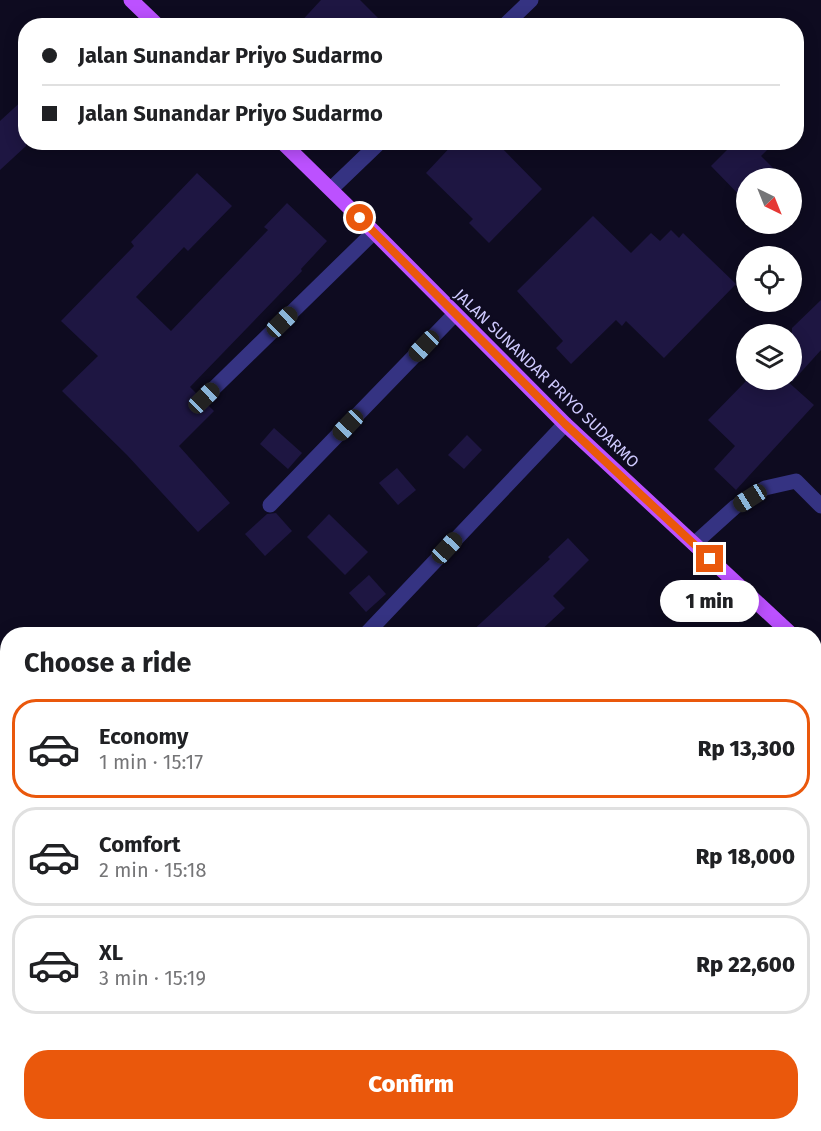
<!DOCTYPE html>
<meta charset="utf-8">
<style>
:root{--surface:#fff;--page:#f2f2f2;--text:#202124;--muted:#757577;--line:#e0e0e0;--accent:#ea580c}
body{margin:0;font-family:"Fira Sans",sans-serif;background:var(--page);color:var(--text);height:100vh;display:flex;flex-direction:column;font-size:22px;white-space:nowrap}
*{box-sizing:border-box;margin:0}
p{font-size:20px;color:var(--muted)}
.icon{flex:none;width:33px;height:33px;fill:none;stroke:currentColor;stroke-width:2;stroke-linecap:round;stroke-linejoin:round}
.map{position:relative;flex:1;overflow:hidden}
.side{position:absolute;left:0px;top:627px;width:822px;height:504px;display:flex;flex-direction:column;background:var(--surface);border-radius:24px 24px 0 0;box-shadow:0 3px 15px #0003}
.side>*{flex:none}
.top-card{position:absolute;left:18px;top:18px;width:786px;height:132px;border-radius:24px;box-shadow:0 3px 15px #0003;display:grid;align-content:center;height:132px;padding:0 24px;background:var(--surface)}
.needle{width:39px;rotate:137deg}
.tools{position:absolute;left:736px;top:168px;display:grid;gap:12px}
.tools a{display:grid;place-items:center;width:66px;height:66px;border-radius:50%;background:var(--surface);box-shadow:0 3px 15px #0003;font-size:30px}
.end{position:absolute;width:27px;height:27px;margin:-14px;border:8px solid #ea580c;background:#fff;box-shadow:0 0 0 3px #fff}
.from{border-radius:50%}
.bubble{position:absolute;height:42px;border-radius:21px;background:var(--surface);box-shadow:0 3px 15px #0003;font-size:20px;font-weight:800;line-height:42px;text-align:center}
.car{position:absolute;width:18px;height:36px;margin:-18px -9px;border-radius:8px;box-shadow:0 0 4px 2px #0007;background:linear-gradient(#222 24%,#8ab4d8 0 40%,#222 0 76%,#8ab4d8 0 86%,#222 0)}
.top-card b{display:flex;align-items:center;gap:21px;height:57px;font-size:22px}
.top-card b+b{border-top:2px solid var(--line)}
.top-card i{width:15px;height:15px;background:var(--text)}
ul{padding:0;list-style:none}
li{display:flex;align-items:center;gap:18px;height:99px;margin:0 12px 9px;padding:0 12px;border:3px solid var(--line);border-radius:24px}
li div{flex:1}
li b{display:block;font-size:22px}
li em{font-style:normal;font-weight:800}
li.on{border-color:var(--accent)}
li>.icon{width:54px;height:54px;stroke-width:1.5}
h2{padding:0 24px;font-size:27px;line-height:72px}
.action{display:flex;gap:12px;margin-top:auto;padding:12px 24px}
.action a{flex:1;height:69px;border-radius:24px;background:var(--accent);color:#fff;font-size:24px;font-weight:800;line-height:69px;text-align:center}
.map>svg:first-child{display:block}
.building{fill:#1e1642}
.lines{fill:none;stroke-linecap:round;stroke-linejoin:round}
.lane{stroke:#353382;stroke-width:15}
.street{stroke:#353382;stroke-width:15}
.primary{stroke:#bc51ff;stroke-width:15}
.route{stroke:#ea580c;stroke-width:8}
.labels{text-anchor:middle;stroke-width:4.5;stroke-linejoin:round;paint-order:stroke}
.street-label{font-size:16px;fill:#cfcaff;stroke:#0e0b20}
</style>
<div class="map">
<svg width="821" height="1131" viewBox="0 0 821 1131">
<rect width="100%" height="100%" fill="#0e0b20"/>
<g class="building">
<path d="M 321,0 L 360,0 L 386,26 L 297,26 Z"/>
<path d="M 26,97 L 26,146 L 0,170 L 0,121 Z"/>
<path d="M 455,142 L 496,142 L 542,189 L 489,243 L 469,223 L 473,219 L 426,173 Z"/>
<path d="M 735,142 L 775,142 L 761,156 L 783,178 L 747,178 L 747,203 L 711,166 Z"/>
<path d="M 197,173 L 232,206 L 188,251 L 184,247 L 136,297 L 171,331 L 268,230 L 264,227 L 287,203 L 327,241 L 301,269 L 302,271 L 190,387 L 196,393 L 194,400 L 197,405 L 202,407 L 209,406 L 214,411 L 179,446 L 230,503 L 198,532 L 127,455 L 62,391 L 98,356 L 61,321 L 134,246 L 131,242 Z"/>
<path d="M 593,216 L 631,253 L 651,233 L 660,241 L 671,230 L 679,238 L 683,233 L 736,284 L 664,358 L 626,321 L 622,326 L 616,320 L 571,364 L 556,348 L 563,341 L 517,291 Z"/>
<path d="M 821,300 L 821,350 L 792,382 L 792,328 Z"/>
<path d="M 747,380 L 786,380 L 814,405 L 736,490 L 714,469 L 735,446 L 708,420 Z"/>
<path d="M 274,428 L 302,453 L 288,469 L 260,444 Z"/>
<path d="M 467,435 L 482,450 L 464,469 L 448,455 Z"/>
<path d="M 397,468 L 416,490 L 398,505 L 379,483 Z"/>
<path d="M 276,513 L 292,531 L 265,556 L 245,534 L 267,514 Z"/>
<path d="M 329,514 L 368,552 L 345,575 L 307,537 Z"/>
<path d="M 568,538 L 589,560 L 553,596 L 565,608 L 537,634 L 469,634 L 550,559 L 548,557 Z"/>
<path d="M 369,575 L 386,594 L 366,612 L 349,593 Z"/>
</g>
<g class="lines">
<g class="lane">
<path d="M 504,26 L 531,0"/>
<path d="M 331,189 L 380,142"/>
<path d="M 694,544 L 735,507 L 765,488 L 796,481 L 821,506"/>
<path d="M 814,735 L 821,729"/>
</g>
<g class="street">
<path d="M 204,398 L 374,232"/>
<path d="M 270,505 L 455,314"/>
<path d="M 366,634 L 565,424"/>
</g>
<g class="primary">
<path d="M 131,0 L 158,26"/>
<path d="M 282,142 L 374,232 L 565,424 L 791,634"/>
<path d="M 814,657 L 821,664"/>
</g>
</g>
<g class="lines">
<path class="route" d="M 360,218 L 565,424 L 710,559"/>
</g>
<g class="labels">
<g class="street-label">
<text transform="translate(547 378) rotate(44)" y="6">JALAN SUNANDAR PRIYO SUDARMO</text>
</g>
</g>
</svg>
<div class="tools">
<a><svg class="needle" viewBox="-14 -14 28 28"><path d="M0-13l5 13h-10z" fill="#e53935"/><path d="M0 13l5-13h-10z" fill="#757577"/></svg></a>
<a><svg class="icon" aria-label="locate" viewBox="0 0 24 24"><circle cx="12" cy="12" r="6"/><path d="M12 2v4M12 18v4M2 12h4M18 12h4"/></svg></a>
<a><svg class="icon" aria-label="layers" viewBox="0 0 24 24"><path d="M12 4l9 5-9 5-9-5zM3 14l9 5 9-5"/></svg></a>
</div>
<i class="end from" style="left:360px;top:218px"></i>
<i class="end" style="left:710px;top:559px"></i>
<div class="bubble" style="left:660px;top:580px;width:99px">1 min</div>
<i class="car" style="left:282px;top:322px;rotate:46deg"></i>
<i class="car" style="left:424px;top:346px;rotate:224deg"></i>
<i class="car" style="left:204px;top:398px;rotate:46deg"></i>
<i class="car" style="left:348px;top:425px;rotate:224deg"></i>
<i class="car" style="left:750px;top:498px;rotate:238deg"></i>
<i class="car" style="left:447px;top:548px;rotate:43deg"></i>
<div class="top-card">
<b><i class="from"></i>Jalan Sunandar Priyo Sudarmo</b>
<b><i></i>Jalan Sunandar Priyo Sudarmo</b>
</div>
<section class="side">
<h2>Choose a ride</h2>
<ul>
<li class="on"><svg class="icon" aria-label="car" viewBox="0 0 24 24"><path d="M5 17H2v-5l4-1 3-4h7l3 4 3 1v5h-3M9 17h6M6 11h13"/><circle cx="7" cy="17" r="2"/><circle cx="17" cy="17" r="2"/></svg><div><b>Economy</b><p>1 min · 15:17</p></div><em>Rp 13,300</em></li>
<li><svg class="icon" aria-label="car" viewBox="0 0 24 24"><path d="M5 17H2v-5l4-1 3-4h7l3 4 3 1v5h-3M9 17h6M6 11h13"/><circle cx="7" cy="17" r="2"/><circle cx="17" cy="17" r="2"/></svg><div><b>Comfort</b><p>2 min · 15:18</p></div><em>Rp 18,000</em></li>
<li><svg class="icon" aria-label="car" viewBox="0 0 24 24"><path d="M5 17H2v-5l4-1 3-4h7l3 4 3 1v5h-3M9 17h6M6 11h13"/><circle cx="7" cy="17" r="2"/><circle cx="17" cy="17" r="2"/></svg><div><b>XL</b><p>3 min · 15:19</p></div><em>Rp 22,600</em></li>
</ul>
<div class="action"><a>Confirm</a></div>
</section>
</div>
